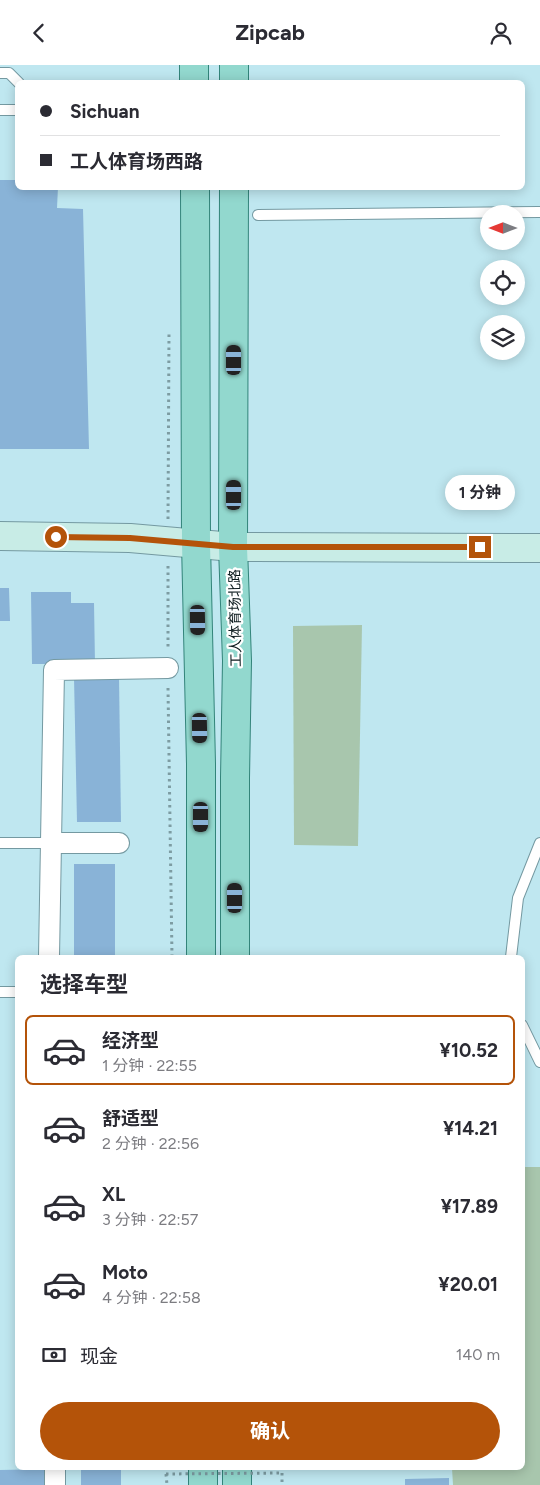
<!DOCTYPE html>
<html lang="zh">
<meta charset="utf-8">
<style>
:root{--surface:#fff;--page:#f2f2f3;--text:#2b2b33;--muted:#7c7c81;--line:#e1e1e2;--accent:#b45309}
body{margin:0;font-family:Figtree,"Noto Sans SC",sans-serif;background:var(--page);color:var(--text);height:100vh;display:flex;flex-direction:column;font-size:19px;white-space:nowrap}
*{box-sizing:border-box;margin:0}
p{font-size:16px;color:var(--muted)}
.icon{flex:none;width:28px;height:28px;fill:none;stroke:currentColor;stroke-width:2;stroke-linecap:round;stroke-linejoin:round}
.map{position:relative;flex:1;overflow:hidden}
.drawer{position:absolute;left:15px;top:890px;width:510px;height:515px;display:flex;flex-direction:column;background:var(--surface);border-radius:8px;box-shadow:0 2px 12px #0003}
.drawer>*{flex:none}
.banner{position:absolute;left:15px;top:15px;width:510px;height:110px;border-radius:8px;box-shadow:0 2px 12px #0003;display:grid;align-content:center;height:110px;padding:0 25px;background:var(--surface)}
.needle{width:32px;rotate:270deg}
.controls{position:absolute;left:480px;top:140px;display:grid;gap:10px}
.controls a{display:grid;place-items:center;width:45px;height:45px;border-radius:50%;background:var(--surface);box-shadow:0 2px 12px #0003;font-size:25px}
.end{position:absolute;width:22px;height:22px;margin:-11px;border:6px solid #b45309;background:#fff;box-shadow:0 0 0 2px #fff}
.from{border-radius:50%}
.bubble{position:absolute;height:35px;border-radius:18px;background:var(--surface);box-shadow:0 2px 12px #0003;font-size:16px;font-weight:700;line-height:35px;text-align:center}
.car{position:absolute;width:15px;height:30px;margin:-15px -8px;border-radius:6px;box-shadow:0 0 4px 1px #0007;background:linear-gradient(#222 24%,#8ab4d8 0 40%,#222 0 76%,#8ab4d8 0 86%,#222 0)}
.banner b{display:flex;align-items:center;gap:18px;height:48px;font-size:19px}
.banner b+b{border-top:1px solid var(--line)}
.banner i{width:12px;height:12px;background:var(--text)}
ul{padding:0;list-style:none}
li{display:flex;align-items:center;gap:15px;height:70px;margin:0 10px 8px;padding:0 15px;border:2px solid transparent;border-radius:8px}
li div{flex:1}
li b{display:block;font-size:19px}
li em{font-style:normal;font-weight:700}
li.active{border-color:var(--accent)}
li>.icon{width:45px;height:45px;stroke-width:1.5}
h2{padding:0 25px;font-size:22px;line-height:60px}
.pay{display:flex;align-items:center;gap:12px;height:55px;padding:0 25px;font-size:19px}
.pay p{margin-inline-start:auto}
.cta{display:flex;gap:10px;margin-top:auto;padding:10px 25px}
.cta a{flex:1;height:58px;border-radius:30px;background:var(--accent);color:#fff;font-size:20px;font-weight:700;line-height:58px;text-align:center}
header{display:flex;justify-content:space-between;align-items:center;height:65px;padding:0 25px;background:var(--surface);font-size:22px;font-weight:700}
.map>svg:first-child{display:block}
.green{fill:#a8c6ad}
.building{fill:#89b3d7}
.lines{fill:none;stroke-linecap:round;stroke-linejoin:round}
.lane-casing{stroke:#7499a1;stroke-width:12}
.street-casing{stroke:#7499a1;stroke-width:22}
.secondary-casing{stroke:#7499a1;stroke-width:30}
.primary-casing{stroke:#33847a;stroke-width:30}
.path{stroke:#7d9ca2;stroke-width:3;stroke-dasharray:2.5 4;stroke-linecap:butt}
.lane{stroke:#fff;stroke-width:10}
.street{stroke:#fff;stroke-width:20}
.secondary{stroke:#c8ece6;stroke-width:28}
.primary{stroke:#92d8ce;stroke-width:28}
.path-bridge{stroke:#7d9ca2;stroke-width:3;stroke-dasharray:2.5 4;stroke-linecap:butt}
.route{stroke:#b45309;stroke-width:6}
.labels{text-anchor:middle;stroke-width:4.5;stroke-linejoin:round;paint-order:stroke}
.street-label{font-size:14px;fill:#09181b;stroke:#fff}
</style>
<header><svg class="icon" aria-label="back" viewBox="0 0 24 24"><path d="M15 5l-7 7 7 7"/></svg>Zipcab<svg class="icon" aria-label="person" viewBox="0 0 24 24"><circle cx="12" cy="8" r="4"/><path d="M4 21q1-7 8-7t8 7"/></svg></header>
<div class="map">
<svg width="540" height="1420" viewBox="0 0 540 1420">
<rect width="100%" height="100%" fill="#bfe7f0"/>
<g class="green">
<path d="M 362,560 L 358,781 L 294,780 L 293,561 Z"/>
<path d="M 523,1102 L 540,1102 L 540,1420 L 453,1420 L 452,1403 L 522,1402 Z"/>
</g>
<g class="building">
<path d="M 0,115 L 18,115 L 18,122 L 58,122 L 57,143 L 83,144 L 89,384 L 0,384 Z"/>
<path d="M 0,523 L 9,523 L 10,556 L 0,556 Z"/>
<path d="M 31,527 L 71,527 L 71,538 L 94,538 L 95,599 L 32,599 Z"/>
<path d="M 119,611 L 121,757 L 77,757 L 74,612 Z"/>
<rect x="74" y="799" width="41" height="93"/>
<rect x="81" y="1402" width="40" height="18"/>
<path d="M 51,1404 L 51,1420 L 0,1420 L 0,1405 Z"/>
<path d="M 449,1413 L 449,1420 L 405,1420 L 405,1414 Z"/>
</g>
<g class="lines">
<defs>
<g id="lane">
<path d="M 0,8 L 9,8 L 19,18"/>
<path d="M 0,45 L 18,45"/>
<path d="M 258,150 L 540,147"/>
<path d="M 0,778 L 51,778"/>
<path d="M 511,892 L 518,833 L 540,778"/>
<path d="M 0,927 L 18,927"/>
<path d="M 522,960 L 540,997"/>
</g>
<g id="street">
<path d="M 51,778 L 119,778"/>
<path d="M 49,892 L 54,605 L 168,603"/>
<path d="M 55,1402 L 55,1420"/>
</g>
<path id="secondary" d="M 0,471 L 130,473 L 233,482 L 540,483"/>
<g id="primary">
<path d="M 194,0 L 194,18"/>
<path d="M 234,18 L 234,0"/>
<path d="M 195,122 L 196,478 L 201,699 L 201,892"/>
<path d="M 234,122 L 233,482 L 237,596 L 235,713 L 235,892"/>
<path d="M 203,1402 L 203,1420"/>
<path d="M 237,1402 L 237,1420"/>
</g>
</defs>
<use href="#lane" class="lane-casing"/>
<use href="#street" class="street-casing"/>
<use href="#secondary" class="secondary-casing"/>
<use href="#primary" class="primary-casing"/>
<g class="path">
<path d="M 168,454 L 169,266"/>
<path d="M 168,501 L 168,584"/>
<path d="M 168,623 L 172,892"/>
<path d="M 282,1408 L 282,1420"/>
<path d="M 166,1409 L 167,1420"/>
</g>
<use href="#lane" class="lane"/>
<use href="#street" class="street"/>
<use href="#secondary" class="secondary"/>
<use href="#primary" class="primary"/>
<path class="path-bridge" d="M 166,1409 L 282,1408"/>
</g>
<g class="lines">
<path class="route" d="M 56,472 L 130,473 L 233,482 L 480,482"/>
</g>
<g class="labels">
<g class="street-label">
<text transform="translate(235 553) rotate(-91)" y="5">工人体育场北路</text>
</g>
</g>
</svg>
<div class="controls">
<a><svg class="needle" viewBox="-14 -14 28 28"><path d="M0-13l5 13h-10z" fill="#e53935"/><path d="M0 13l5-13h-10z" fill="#7c7c81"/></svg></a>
<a><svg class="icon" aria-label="locate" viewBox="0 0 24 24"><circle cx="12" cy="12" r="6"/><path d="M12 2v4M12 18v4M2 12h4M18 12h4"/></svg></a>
<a><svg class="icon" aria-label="layers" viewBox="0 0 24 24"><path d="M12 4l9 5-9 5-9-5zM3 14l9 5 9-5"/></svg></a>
</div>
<i class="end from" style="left:56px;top:472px"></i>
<i class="end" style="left:480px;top:482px"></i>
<div class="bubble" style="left:445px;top:410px;width:70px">1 分钟</div>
<i class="car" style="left:234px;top:295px;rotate:0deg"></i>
<i class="car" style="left:234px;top:430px;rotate:0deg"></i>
<i class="car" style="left:198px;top:555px;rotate:179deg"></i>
<i class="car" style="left:200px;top:663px;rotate:179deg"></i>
<i class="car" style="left:201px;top:752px;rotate:180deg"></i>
<i class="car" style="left:235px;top:833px;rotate:0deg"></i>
<div class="banner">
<b><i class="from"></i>Sichuan</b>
<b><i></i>工人体育场西路</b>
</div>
<section class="drawer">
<h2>选择车型</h2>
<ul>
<li class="active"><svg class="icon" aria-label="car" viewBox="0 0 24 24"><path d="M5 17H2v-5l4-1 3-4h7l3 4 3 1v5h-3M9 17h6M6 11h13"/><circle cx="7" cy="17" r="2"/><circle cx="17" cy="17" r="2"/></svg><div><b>经济型</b><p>1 分钟 · 22:55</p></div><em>¥10.52</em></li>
<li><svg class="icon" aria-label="car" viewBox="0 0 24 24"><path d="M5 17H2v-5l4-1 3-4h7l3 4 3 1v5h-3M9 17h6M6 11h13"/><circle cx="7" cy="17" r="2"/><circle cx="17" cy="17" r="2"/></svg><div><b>舒适型</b><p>2 分钟 · 22:56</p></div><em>¥14.21</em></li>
<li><svg class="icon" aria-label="car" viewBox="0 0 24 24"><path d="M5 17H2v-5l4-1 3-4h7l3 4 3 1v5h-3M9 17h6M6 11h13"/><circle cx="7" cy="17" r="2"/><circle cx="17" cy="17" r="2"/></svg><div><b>XL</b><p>3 分钟 · 22:57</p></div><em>¥17.89</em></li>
<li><svg class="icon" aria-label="car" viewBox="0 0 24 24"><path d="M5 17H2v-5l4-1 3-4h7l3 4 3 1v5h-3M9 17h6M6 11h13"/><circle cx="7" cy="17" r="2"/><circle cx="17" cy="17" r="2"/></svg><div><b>Moto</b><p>4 分钟 · 22:58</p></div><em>¥20.01</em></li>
</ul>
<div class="pay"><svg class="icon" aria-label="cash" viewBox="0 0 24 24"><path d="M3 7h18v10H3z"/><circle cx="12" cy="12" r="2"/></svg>现金<p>140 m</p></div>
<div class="cta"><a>确认</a></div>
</section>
</div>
